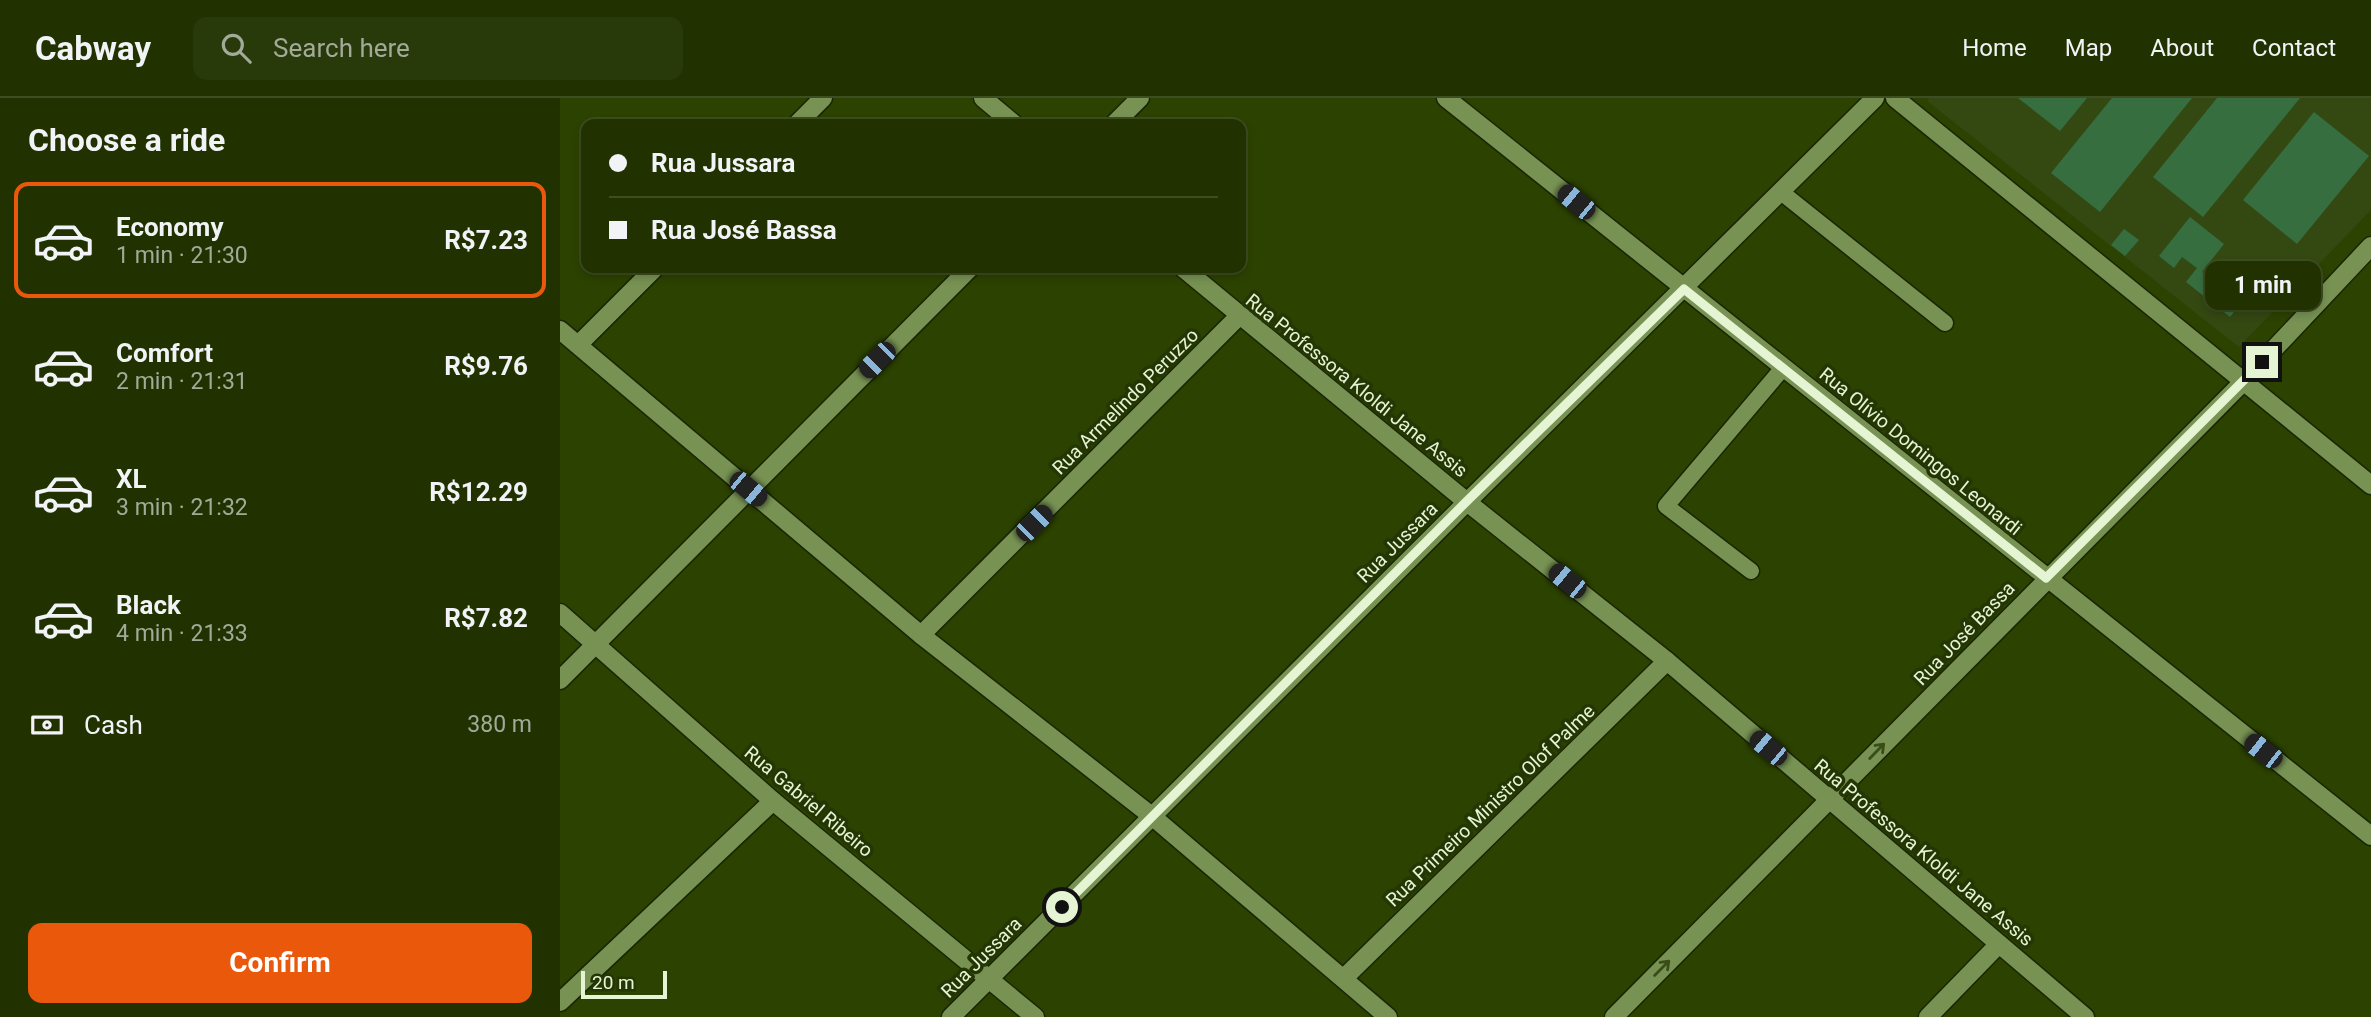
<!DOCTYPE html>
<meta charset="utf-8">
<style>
:root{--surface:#213200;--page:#293a0a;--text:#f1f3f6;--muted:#a2aa99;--line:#3e4d22;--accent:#ea580c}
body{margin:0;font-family:Roboto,sans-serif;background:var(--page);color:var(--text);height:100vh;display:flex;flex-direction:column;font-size:26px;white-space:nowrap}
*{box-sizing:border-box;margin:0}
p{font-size:23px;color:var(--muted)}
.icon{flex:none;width:38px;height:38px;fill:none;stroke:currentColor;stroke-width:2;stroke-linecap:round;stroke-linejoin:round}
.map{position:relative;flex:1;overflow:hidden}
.details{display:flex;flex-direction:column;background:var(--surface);width:560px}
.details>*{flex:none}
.top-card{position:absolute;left:21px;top:21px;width:665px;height:154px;border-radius:14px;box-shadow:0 4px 10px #0003,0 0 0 2px var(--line);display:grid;align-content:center;height:154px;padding:0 28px;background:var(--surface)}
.scale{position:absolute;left:21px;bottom:18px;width:86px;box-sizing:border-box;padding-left:7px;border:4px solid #e5f5d4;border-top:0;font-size:19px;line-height:24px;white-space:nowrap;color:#e5f5d4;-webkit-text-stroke:5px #253605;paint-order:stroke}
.end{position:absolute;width:32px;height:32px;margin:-16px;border:9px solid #e5f5d4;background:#111;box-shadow:0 0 0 4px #111}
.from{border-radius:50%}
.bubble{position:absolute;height:49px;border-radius:14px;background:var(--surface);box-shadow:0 4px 10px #0003,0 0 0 2px var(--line);font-size:23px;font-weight:700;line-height:49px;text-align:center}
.car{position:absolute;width:21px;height:42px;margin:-21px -10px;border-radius:9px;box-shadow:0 0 5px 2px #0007;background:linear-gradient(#222 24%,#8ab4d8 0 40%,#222 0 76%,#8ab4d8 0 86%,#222 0)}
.top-card b{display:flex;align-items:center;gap:24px;height:66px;font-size:26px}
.top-card b+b{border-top:2px solid var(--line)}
.top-card i{width:18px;height:18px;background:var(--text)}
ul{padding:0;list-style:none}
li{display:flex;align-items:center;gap:21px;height:116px;margin:0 14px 10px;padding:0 14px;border:4px solid transparent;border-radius:14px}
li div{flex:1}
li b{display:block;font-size:26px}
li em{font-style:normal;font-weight:700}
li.selected{border-color:var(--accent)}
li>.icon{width:63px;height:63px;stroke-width:1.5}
h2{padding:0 28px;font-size:32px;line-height:84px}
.pay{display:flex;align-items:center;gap:18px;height:77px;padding:0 28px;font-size:26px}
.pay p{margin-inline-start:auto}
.button{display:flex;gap:14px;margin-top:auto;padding:14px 28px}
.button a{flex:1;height:80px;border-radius:14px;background:var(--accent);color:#fff;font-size:28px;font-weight:700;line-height:80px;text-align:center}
header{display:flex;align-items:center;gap:42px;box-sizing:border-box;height:98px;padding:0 35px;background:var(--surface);border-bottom:2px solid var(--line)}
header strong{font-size:33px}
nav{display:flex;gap:38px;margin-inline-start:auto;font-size:24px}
.search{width:490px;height:63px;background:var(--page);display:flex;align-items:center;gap:18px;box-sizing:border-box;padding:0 24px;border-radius:14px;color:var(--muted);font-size:26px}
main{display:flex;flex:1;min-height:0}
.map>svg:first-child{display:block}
.built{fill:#344812}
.building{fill:#376e40}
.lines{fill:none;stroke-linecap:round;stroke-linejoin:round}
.service-casing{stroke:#192605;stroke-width:19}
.minor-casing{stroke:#192605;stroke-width:21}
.tertiary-casing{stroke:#192605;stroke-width:21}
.service{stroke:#779253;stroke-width:16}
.minor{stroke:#779253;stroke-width:18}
.tertiary{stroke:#779253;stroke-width:18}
.oneway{stroke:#3a4d18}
.route{stroke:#e5f5d4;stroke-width:9}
.labels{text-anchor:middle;stroke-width:7;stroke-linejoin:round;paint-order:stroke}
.street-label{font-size:19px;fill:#e5f5d4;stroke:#253605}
</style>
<header>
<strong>Cabway</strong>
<div class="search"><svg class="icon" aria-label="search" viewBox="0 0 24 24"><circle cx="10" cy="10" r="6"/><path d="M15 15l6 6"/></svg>Search here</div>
<nav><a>Home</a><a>Map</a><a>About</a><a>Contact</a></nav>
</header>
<main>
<section class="details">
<h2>Choose a ride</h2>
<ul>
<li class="selected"><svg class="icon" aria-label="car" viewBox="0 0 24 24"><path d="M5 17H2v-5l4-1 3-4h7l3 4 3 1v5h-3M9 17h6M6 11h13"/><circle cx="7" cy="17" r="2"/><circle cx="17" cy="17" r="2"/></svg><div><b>Economy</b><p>1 min · 21:30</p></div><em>R$7.23</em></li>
<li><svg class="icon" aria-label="car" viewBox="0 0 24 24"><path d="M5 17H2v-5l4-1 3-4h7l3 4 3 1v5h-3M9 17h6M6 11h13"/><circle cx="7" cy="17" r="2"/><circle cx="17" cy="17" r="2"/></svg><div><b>Comfort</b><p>2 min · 21:31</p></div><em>R$9.76</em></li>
<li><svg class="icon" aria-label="car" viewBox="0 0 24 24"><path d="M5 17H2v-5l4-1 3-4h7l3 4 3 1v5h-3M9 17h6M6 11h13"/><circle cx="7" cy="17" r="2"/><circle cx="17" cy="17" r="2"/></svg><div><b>XL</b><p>3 min · 21:32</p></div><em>R$12.29</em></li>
<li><svg class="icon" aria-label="car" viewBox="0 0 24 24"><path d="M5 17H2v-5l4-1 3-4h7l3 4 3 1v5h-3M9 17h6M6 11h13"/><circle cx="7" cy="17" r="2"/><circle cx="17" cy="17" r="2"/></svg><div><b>Black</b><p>4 min · 21:33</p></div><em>R$7.82</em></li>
</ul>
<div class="pay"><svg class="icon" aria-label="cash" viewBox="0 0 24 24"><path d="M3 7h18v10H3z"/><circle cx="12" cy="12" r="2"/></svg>Cash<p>380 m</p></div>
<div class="button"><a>Confirm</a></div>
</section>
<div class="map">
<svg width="1811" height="919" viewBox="0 0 1811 919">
<rect width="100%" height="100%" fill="#2c4200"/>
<path class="built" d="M 1369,0 L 1811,0 L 1811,112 L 1679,249 L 1367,3 Z"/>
<g class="building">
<path d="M 1458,0 L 1527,0 L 1500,33 Z"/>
<path d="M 1552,0 L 1632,0 L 1540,114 L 1491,75 Z"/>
<path d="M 1657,0 L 1740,0 L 1643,119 L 1593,79 Z"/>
<path d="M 1754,14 L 1809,58 L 1737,146 L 1683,102 Z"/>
<path d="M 1630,119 L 1664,146 L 1642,174 L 1681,205 L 1670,219 L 1626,184 L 1637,170 L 1622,159 L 1614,170 L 1599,158 Z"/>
<path d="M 1564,131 L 1579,142 L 1565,158 L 1551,147 Z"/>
</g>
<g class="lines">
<defs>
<g id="service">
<path d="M 1221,94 L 1385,225"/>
<path d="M 1191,473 L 1106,408 L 1223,270"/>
</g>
<g id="minor">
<path d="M 423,0 L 454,26"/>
<path d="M 886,0 L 1811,738"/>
<path d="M 1335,0 L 1811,387"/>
<path d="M 237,26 L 263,0"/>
<path d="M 554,26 L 580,0"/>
<path d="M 623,170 L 907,404 L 1107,563 L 1525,919"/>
<path d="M 0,232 L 361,537 L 593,719 L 828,919"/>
<path d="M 18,247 L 95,170"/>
<path d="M 0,515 L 213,703 L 475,919"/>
<path d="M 361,537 L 679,218"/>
<path d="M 0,582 L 410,170"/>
<path d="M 784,880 L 1107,563"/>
<path d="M 0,904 L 213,703"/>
<path d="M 1054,919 L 1684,283 L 1811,148"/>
<path d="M 1368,919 L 1439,846"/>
</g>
<path id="tertiary" d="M 391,919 L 907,404 L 1315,0"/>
</defs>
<use href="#service" class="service-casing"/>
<use href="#minor" class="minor-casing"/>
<use href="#tertiary" class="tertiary-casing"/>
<use href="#service" class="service"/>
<use href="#minor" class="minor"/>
<use href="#tertiary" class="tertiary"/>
</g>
<defs><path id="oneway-shaft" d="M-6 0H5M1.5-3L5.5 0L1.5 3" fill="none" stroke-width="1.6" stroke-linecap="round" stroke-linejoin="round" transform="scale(1.75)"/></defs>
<g class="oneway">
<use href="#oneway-shaft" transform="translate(1317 653) rotate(-46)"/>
<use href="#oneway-shaft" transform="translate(1102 870) rotate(-45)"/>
</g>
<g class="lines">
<path class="route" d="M 502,809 L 906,404 L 1124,191 L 1486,480 L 1702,264"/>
</g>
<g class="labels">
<g class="street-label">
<text transform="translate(797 287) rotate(39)" y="7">Rua Professora Kloldi Jane Assis</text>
<text transform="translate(565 303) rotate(-45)" y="7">Rua Armelindo Peruzzo</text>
<text transform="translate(1361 353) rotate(39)" y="7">Rua Olívio Domingos Leonardi</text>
<text transform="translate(837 444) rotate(-45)" y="7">Rua Jussara</text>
<text transform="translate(1404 535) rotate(-46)" y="7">Rua José Bassa</text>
<text transform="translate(249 703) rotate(40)" y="7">Rua Gabriel Ribeiro</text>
<text transform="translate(930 707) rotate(-44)" y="7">Rua Primeiro Ministro Olof Palme</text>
<text transform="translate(1364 754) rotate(40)" y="7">Rua Professora Kloldi Jane Assis</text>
<text transform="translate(421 859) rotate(-45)" y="7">Rua Jussara</text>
</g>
</g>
</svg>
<div class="scale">20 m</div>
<i class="end from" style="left:502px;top:809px"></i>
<i class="end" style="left:1702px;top:264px"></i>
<div class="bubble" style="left:1645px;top:163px;width:116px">1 min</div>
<i class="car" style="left:1016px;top:104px;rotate:309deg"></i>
<i class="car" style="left:317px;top:262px;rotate:225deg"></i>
<i class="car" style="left:188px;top:391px;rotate:130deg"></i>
<i class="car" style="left:474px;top:425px;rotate:45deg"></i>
<i class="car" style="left:1007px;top:483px;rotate:309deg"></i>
<i class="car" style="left:1208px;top:650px;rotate:310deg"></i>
<i class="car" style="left:1703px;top:653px;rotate:308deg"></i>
<div class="top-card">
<b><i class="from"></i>Rua Jussara</b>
<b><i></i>Rua José Bassa</b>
</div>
</div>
</main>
